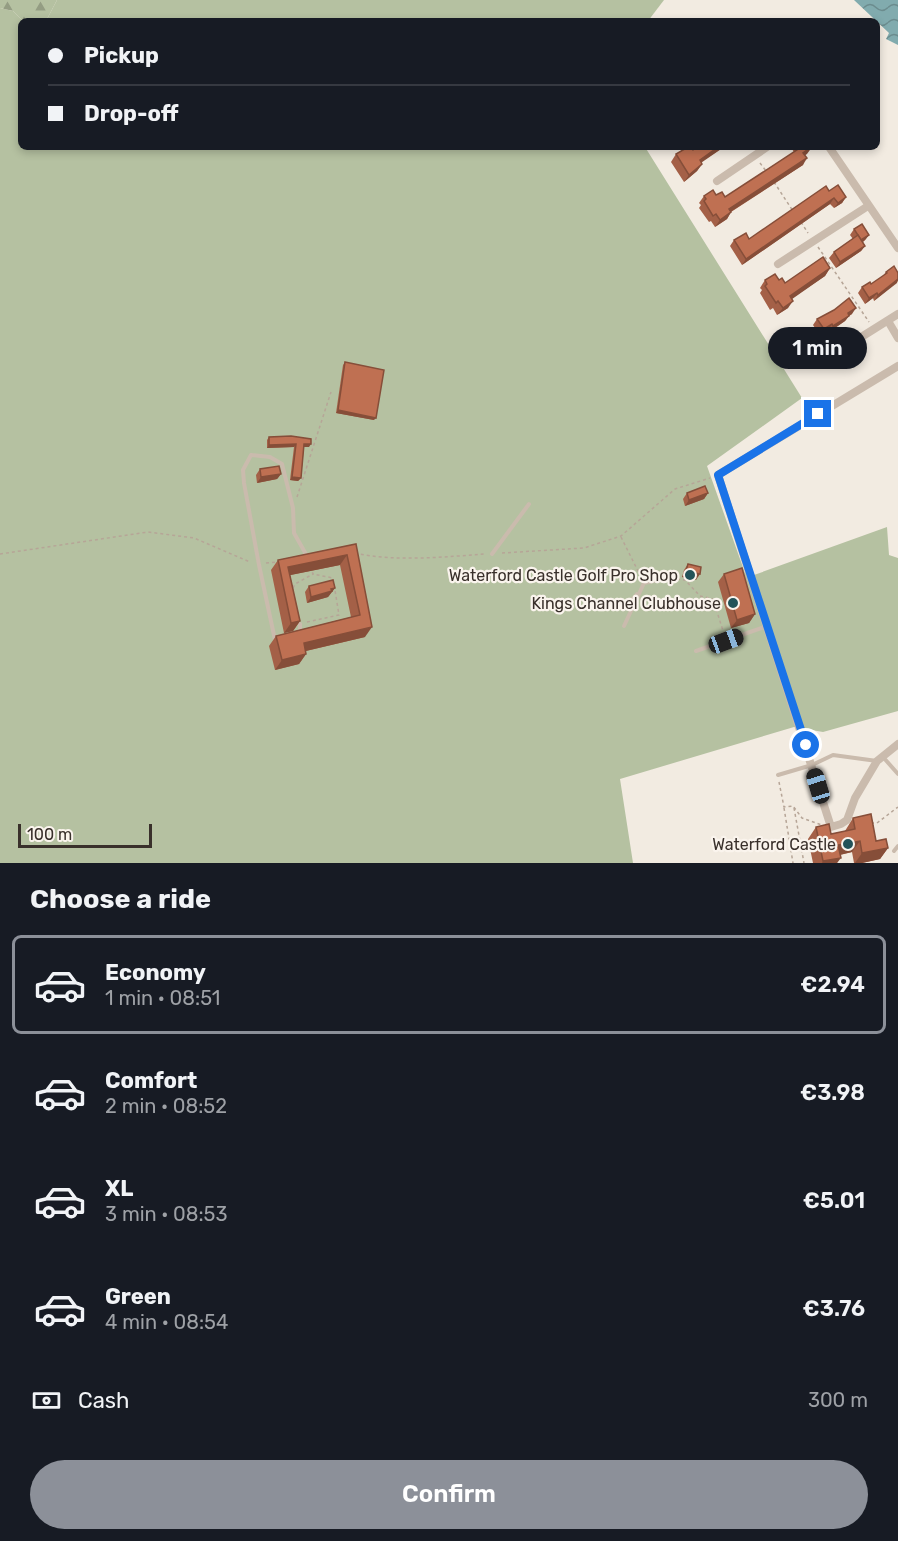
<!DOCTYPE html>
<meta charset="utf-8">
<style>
:root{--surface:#171b24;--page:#242831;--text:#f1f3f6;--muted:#9ea1a6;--line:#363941;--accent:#8c9099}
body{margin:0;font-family:Rubik,sans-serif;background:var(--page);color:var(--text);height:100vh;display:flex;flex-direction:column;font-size:22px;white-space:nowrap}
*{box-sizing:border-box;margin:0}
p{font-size:20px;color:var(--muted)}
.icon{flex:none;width:33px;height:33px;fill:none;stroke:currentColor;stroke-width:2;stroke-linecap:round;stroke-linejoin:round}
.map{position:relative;height:863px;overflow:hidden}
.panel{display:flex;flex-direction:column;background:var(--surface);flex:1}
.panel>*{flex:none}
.hud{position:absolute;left:18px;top:18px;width:862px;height:132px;border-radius:9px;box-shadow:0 3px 9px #0003;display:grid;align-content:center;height:132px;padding:0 30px;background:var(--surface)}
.scale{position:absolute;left:18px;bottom:15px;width:134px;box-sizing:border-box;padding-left:6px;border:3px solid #39302b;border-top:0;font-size:16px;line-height:21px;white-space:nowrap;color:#39302b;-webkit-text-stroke:4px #faf4ed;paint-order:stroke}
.end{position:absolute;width:27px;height:27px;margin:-14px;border:8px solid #1a73e8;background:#fff;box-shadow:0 0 0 3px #fff}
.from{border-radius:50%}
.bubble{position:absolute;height:42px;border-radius:21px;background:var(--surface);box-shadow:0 3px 9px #0003;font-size:20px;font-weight:600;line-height:42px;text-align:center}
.car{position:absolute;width:18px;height:36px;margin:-18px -9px;border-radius:8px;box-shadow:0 0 4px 2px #0007;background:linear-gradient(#222 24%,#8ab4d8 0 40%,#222 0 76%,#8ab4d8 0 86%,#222 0)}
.hud b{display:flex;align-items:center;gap:21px;height:57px;font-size:22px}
.hud b+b{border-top:2px solid var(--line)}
.hud i{width:15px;height:15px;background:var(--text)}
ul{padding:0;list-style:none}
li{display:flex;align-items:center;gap:18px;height:99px;margin:0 12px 9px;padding:0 18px;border:3px solid transparent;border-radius:9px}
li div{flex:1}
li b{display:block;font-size:22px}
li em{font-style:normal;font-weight:600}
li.selected{border-color:var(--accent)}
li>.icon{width:54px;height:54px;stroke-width:1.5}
h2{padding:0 30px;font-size:27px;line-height:72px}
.pay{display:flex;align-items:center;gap:15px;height:66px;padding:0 30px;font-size:22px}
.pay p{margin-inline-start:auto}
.primary-button{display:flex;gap:12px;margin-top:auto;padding:12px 30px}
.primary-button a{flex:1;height:69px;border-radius:36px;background:var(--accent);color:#fff;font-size:24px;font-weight:600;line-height:69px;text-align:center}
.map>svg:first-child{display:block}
.green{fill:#b5c1a1}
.forest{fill:url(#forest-firs)}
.water{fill:url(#water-waves)}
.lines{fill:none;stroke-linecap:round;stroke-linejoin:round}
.path{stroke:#b6a597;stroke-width:1.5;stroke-dasharray:3 3;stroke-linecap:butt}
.lane{stroke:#cabbad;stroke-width:4}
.street{stroke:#cabbad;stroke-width:8}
.wall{fill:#a46047}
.shaded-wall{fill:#864e39}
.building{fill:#bf7052;stroke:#864e39;stroke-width:1.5}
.route{stroke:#1a73e8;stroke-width:8}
.poi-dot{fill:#235359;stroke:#faf4ed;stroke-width:2}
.labels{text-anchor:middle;stroke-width:4.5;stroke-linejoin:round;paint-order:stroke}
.poi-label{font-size:16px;fill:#39302b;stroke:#faf4ed;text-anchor:end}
</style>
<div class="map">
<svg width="898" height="863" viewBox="0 0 898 863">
<defs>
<pattern id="forest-firs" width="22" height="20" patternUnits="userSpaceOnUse" patternTransform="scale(1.5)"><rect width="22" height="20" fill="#b5c1a1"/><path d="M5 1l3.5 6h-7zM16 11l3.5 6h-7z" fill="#949d83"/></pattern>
<pattern id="water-waves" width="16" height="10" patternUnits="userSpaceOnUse" patternTransform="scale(1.5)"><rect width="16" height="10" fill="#81abae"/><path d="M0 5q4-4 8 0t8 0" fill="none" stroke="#6b8c8e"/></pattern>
</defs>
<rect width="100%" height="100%" fill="#f2ebe1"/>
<g class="green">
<path d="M 57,0 L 664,0 L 648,21 L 46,21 Z"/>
<path d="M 0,8 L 13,11 L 23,21 L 21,21 L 21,147 L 645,147 L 802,398 L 707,466 L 745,573 L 754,575 L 887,527 L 889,555 L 898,558 L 898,711 L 823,732 L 794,727 L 620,779 L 633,863 L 0,863 Z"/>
</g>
<path class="forest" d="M 0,0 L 57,0 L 46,21 L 23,21 L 13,11 L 0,8 Z"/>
<path class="water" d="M 854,0 L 898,0 L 898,45 L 886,39 L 889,33 Z"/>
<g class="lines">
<g class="path">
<path d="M 760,163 L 766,171"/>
<path d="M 774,182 L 793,211"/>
<path d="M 801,222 L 808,233"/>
<path d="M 818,247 L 869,322"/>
<path d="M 297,497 L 331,392"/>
<path d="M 621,537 L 638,571 L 652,574"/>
<path d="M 355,553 C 395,562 444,557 485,554"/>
<path d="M 502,553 L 584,548 L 621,536 L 675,489 L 710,478"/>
<path d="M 0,554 L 148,532 L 194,538 L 250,562"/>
<path d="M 266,563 L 277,562"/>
<path d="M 677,579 L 685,580 L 700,596 L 713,599 L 724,634"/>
<path d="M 293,588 L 295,584 L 313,574 L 312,571"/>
<path d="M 307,622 L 339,615 L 333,578 L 313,574"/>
<path d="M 779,782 L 784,807 L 793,806 L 802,818 L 822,825"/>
<path d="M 784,808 L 793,863"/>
<path d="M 794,808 L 804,863"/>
<path d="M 871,823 L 877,823 L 898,807"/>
</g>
<g class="lane">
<path d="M 492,554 L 529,504"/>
<path d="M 618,607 L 634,598 L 637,594"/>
<path d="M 624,626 L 644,583 L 671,577"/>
<path d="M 300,634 L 300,624"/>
<path d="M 275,640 L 259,565 L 244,483 L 243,470 L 251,455 L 270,457 L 282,464 L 293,508 L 294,533 L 307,556"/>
<path d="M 696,651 L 767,626"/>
<path d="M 883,757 L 898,774"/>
<path d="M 778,775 L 812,765 L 833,755 L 877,761"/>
<path d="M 894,851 L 898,846"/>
</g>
<g class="street">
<path d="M 829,147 L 898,248"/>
<path d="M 717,181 L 767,147"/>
<path d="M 778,264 L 868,206"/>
<path d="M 888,321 L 898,338"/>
<path d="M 847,346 L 898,314"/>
<path d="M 898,366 L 718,475 L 831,827 L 841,824 L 847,820 L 855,798 L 877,761 L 898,744"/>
</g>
</g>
<g class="wall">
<path d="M 724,147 L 701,162 L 702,164 L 697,171 L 684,182 L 671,162 L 676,154 L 693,150 Z"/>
<path d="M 793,147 L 812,147 L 805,155 L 803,165 L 731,212 L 727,219 L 715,227 L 711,221 L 709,222 L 699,208 L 701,205 L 699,203 L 704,196 L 716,195 L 725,197 L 794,152 L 792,149 Z"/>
<path d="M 829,191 L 846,197 L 842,203 L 834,208 L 830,204 L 742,265 L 730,246 L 734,240 L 749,239 Z"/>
<path d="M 854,229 L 869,235 L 865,240 L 863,242 L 865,246 L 861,251 L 836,268 L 829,258 L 834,252 L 853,239 L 850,235 Z"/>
<path d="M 830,268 L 825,276 L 791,299 L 788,308 L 777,315 L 773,308 L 770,310 L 760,293 L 762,290 L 760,288 L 765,280 L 779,280 L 785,283 Z"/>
<path d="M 886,272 L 898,273 L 898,281 L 874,301 L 873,298 L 865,304 L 858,293 L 862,287 L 871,284 L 882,277 Z"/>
<path d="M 852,314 L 849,316 L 845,321 L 829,332 L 828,330 L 820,335 L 813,325 L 817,319 Z"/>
<path d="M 345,362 L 374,420 L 336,413 L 343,365 Z"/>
<path d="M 269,437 L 309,447 L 304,447 L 301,478 L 298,481 L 290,480 L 294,447 L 267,448 L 267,440 Z"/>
<path d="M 260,469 L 281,474 L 277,479 L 257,483 L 256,475 Z"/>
<path d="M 687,493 L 708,493 L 704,499 L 685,506 L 683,499 Z"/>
<path d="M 356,544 L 365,637 L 306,651 L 306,654 L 299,664 L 275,670 L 269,646 L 276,636 L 351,617 L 340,565 L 290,575 L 300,621 L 293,631 L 284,633 L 271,570 L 278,560 Z"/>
<path d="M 688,564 L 696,580 L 682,577 L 684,570 Z"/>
<path d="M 724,574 L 755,614 L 749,623 L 731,628 L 718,582 Z"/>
<path d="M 309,586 L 335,588 L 328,597 L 307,603 L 305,592 Z"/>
<path d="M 853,818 L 876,841 L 888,848 L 880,859 L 862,863 L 854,863 L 852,852 L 840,855 L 837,863 L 813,863 L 808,839 L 816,827 L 831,834 L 845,831 Z"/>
</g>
<g class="shaded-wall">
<path d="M 718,147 L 724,147 L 695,167 L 700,160 Z"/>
<path d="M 812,147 L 807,154 L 799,159 L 803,153 Z"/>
<path d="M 807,158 L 803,165 L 724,216 L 729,209 Z"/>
<path d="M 702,164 L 697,171 L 684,182 L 689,175 Z"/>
<path d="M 846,197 L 842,203 L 834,208 L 838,203 Z"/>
<path d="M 834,198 L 830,204 L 742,265 L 746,259 Z"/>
<path d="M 731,212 L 727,219 L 715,227 L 720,220 Z"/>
<path d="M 869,235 L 865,240 L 857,246 L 861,240 Z"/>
<path d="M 865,246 L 861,251 L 836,268 L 840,262 Z"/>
<path d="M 830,268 L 825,276 L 785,304 L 790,296 Z"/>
<path d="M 898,279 L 897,283 L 874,301 L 878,295 Z"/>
<path d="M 877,293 L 873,298 L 865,304 L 869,298 Z"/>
<path d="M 793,301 L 788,308 L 777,315 L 783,308 Z"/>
<path d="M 856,308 L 852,314 L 844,319 L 848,313 Z"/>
<path d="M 849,316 L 845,321 L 829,332 L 833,326 Z"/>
<path d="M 832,324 L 828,330 L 820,335 L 824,329 Z"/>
<path d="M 338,410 L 376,418 L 374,420 L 336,413 Z"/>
<path d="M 296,444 L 294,447 L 267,448 L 269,445 Z"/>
<path d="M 304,444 L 311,444 L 309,447 L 302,447 Z"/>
<path d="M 281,474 L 277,479 L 257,483 L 261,477 Z"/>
<path d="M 292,477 L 301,478 L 298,481 L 290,480 Z"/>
<path d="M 708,493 L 704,499 L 685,506 L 689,500 Z"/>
<path d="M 347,555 L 340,565 L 281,577 L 288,567 Z"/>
<path d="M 686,571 L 700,574 L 696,580 L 682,577 Z"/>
<path d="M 335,588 L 328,597 L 307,603 L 311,597 Z"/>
<path d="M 755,614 L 749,623 L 731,628 L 737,620 Z"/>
<path d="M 300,621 L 293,631 L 284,633 L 291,623 Z"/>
<path d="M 372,627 L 365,637 L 297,653 L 304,643 Z"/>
<path d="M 306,654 L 299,664 L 275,670 L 282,660 Z"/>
<path d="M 860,841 L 852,852 L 830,857 L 838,845 Z"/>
<path d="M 888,848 L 880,859 L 862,863 L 855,863 L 862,853 Z"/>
<path d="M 841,858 L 837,863 L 822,863 L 823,861 Z"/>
</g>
<g class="building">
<path d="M 688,147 L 691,147 L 693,150 L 697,147 L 718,147 L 700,160 L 702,164 L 689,175 L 676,154 Z"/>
<path d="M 799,147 L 811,147 L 803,153 L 807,158 L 729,209 L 731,212 L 720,220 L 716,214 L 713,216 L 704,201 L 706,199 L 704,196 L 713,190 L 716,195 L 722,192 L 725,197 L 800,148 Z"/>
<path d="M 838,185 L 846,197 L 838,203 L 834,198 L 746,259 L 734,240 L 746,233 L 749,239 L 826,186 L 829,191 Z"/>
<path d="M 862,224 L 869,235 L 861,240 L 854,229 Z"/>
<path d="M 858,235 L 865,246 L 840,262 L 834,252 Z"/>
<path d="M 823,257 L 830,268 L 790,296 L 793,301 L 783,308 L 778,301 L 776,303 L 765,286 L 767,284 L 765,280 L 775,274 L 779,280 L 782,278 L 785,283 Z"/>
<path d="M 894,266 L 898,273 L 898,279 L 878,295 L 877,293 L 869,298 L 862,287 L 870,282 L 871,284 L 887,273 L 886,272 Z"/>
<path d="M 849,298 L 856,308 L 848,313 L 849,316 L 833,326 L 832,324 L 824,329 L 817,319 L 834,310 Z"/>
<path d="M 345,362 L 384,370 L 376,418 L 338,410 Z"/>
<path d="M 291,436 L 311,439 L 311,444 L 304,444 L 301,478 L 292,477 L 296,444 L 269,445 L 269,437 Z"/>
<path d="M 279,466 L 281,474 L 261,477 L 260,469 Z"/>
<path d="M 705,486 L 708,493 L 689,500 L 687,493 Z"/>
<path d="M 356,544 L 372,627 L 304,643 L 306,654 L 282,660 L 276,636 L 360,615 L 347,555 L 288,567 L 300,621 L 291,623 L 278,560 Z"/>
<path d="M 688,564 L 701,567 L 700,574 L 686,571 Z"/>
<path d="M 742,568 L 755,614 L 737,620 L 724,574 Z"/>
<path d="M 333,580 L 335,588 L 331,589 L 332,591 L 311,597 L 309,586 Z"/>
<path d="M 871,814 L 876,841 L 886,839 L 888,848 L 862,853 L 860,841 L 838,845 L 841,858 L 823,861 L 816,827 L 829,824 L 831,834 L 855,829 L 853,818 Z"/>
</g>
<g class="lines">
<path class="route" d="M 806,745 L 718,475 L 818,414"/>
</g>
<g class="poi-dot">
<circle cx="690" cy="575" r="6"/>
<circle cx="733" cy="603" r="6"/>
<circle cx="848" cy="844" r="6"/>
</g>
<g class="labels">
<g class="poi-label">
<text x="678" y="581">Waterford Castle Golf Pro Shop</text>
<text x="721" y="609">Kings Channel Clubhouse</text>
<text x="836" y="850">Waterford Castle</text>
</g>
</g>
</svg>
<div class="scale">100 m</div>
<i class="end from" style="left:806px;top:745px"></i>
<i class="end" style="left:818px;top:414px"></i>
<div class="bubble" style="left:768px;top:327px;width:99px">1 min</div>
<i class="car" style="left:726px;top:641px;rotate:70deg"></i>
<i class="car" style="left:818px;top:786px;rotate:343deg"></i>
<div class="hud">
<b><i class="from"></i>Pickup</b>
<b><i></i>Drop-off</b>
</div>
</div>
<section class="panel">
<h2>Choose a ride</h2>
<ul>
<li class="selected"><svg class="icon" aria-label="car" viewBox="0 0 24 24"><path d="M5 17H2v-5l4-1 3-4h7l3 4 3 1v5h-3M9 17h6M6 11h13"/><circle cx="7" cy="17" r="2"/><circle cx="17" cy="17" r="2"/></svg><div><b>Economy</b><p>1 min · 08:51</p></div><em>€2.94</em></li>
<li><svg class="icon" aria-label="car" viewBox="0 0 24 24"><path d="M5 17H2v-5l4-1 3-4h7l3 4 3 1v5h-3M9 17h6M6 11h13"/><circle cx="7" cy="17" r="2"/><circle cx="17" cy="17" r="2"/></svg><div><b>Comfort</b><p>2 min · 08:52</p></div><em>€3.98</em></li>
<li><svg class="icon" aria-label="car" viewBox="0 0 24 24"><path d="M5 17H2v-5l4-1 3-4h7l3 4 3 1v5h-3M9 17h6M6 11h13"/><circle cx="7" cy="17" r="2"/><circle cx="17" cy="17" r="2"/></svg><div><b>XL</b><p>3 min · 08:53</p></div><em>€5.01</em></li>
<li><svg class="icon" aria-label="car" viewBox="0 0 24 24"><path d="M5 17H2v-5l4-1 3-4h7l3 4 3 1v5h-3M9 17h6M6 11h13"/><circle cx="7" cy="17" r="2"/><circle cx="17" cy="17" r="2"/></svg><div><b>Green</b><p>4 min · 08:54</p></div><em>€3.76</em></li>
</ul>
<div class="pay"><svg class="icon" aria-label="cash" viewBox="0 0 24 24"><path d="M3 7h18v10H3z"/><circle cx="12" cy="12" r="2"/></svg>Cash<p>300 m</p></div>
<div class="primary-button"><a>Confirm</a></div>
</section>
